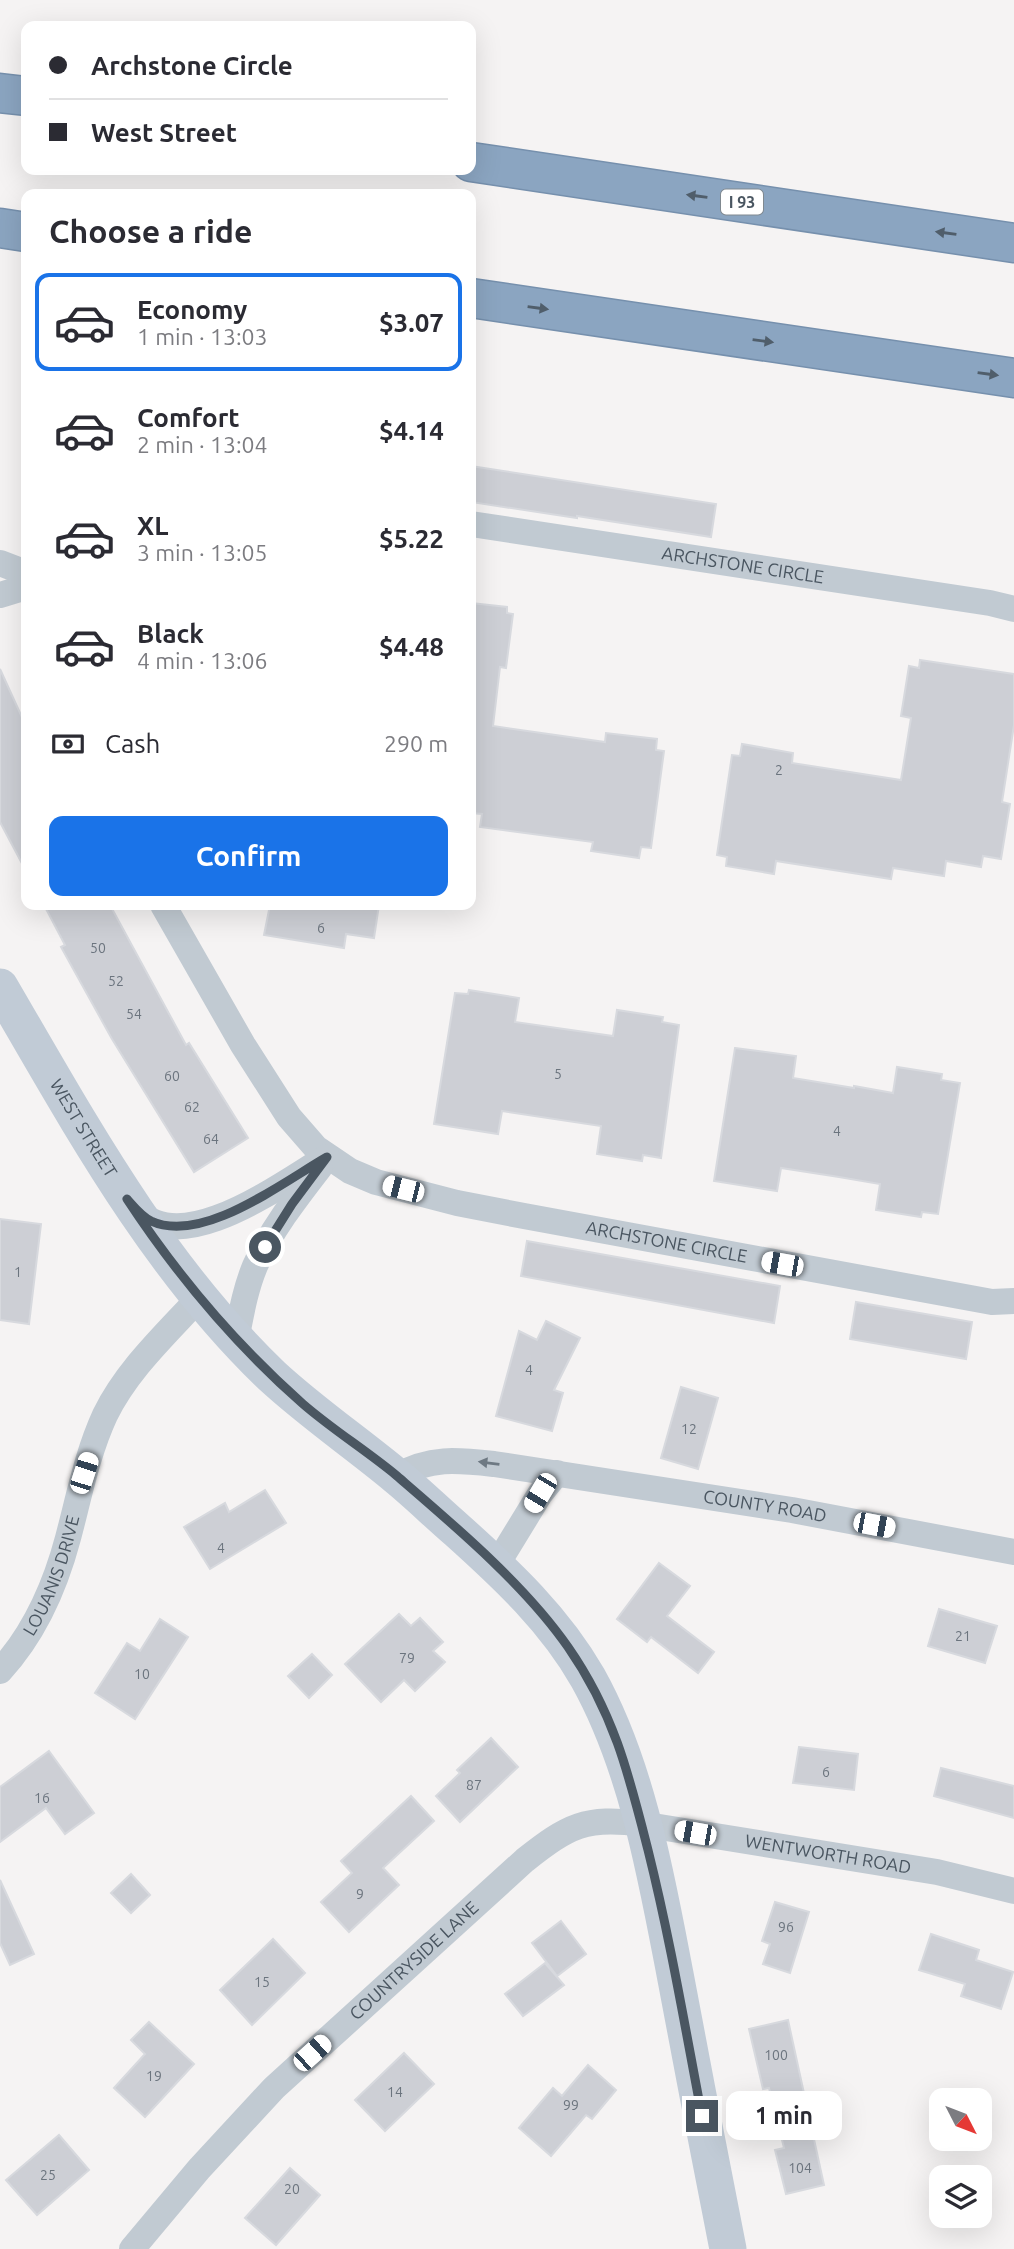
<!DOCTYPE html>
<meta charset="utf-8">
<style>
:root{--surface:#fff;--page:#f7f7f7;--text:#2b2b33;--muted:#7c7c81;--line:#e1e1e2;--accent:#1a73e8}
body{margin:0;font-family:Ubuntu,sans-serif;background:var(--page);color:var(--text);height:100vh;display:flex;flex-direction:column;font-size:26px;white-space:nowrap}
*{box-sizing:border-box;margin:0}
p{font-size:23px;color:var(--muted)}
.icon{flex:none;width:38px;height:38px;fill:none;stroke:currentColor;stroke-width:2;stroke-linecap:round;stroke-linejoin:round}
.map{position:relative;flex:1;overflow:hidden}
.drawer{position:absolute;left:21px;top:189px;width:455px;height:721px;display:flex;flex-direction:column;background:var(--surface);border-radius:14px;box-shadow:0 7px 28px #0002}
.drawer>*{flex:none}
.top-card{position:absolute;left:21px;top:21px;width:455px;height:154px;border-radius:14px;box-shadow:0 7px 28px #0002;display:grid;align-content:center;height:154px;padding:0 28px;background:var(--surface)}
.needle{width:46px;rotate:132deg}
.controls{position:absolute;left:929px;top:2088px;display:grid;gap:14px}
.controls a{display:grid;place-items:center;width:63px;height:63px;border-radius:14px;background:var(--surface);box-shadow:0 7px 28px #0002;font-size:35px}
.end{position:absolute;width:32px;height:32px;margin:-16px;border:9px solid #4a5661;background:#fff;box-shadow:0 0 0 4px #fff}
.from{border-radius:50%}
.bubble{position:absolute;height:49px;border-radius:14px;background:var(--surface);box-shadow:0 7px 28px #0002;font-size:23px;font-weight:700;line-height:49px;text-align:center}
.car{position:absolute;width:21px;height:42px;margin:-21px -10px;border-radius:9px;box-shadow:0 0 5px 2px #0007;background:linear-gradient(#fff 24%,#345 0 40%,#fff 0 76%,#345 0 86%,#fff 0)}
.top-card b{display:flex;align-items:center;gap:24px;height:66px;font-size:26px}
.top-card b+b{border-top:2px solid var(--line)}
.top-card i{width:18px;height:18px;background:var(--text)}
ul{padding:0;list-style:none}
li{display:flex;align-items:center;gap:21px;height:98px;margin:0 14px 10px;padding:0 14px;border:4px solid transparent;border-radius:14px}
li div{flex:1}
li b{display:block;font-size:26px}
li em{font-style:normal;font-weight:700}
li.on{border-color:var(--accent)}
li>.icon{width:63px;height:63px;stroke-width:1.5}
h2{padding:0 28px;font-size:32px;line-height:84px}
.pay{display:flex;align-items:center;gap:18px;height:77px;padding:0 28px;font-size:26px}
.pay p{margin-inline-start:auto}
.action{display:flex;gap:14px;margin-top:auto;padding:14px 28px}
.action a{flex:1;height:80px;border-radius:14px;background:var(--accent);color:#fff;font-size:28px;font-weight:700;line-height:80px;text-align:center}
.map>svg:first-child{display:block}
.building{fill:#cdcfd5;stroke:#d7d9de;stroke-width:2}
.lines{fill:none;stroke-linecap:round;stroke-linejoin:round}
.motorway-casing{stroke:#7690ad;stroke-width:41}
.minor{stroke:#c1cad2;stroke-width:26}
.secondary{stroke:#c1cbd6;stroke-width:37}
.motorway{stroke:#8ba5c1;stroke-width:38}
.oneway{fill:#505e6b}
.oneway2{fill:#6e7983}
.route{stroke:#4a5661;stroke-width:9}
.labels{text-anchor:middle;stroke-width:5;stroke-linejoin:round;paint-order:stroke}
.number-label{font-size:14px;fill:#6b747e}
.shield{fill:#fff;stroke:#808990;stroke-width:2}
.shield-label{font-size:16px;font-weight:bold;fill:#4a5661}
.street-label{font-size:18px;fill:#4a5661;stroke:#fff}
</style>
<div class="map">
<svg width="1014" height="2249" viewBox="0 0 1014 2249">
<rect width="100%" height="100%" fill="#f5f3f3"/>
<g class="building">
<path d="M 471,466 L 716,504 L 711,537 L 577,516 L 577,518 L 471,502 Z"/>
<path d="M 471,603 L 507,607 L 507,613 L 513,614 L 506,668 L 500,667 L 493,726 L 605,742 L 606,733 L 657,739 L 656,750 L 664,751 L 651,848 L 641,847 L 639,858 L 591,851 L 593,842 L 480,827 L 482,814 L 471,813 Z"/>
<path d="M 920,660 L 1014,674 L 1014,725 L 1002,802 L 1010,804 L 1001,859 L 983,856 L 981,867 L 946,861 L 944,876 L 893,868 L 891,879 L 776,861 L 774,874 L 726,866 L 727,857 L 717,855 L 732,755 L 740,756 L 742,744 L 793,753 L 792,763 L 901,780 L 911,718 L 901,716 L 909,666 L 919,668 Z"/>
<path d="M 0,669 L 26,726 L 26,871 L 0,822 Z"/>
<path d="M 44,905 L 110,905 L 186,1045 L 189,1043 L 248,1138 L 194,1172 L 112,1039 L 61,947 L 65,945 Z"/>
<path d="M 270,905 L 379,905 L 374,938 L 346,934 L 344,948 L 264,935 Z"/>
<path d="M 469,990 L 519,998 L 515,1022 L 613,1036 L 617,1010 L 663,1017 L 662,1022 L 679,1025 L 661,1158 L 643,1155 L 642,1161 L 597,1154 L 601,1126 L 502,1111 L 498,1134 L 434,1124 L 455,993 L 468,994 Z"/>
<path d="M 735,1048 L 796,1056 L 793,1078 L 854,1088 L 854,1086 L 893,1093 L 897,1067 L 942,1074 L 941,1080 L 960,1083 L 938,1214 L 922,1212 L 921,1217 L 876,1210 L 880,1184 L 839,1177 L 781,1168 L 777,1191 L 714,1181 Z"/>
<path d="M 0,1219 L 41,1224 L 29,1324 L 0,1320 Z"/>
<path d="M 527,1241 L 780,1286 L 774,1323 L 521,1276 Z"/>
<path d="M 856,1302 L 972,1322 L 966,1359 L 850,1339 Z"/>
<path d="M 546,1321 L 580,1338 L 554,1390 L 563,1393 L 552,1431 L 496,1416 L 519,1331 L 537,1340 Z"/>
<path d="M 681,1387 L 718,1398 L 698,1469 L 661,1458 Z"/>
<path d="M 265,1490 L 286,1523 L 210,1569 L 184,1527 L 225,1503 L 229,1512 Z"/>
<path d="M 659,1563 L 690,1586 L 667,1616 L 714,1652 L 698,1673 L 651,1637 L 647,1642 L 617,1619 Z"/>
<path d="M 939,1609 L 997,1626 L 985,1663 L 928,1646 Z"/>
<path d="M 399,1614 L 411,1626 L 420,1618 L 443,1642 L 433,1651 L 445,1662 L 415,1691 L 404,1680 L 381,1702 L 345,1664 Z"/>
<path d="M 160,1619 L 188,1637 L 135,1719 L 95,1693 L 127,1643 L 140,1651 Z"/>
<path d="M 312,1654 L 332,1675 L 309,1698 L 288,1676 Z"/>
<path d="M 491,1738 L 518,1767 L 460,1822 L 436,1796 L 460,1773 L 457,1770 Z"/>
<path d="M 799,1747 L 858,1754 L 854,1790 L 793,1783 Z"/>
<path d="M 49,1751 L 94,1813 L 65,1834 L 46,1808 L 0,1842 L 0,1787 Z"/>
<path d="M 941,1768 L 1014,1786 L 1014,1818 L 934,1796 Z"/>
<path d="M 411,1796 L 434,1821 L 383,1868 L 399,1885 L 349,1932 L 321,1902 L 352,1873 L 341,1861 Z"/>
<path d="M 131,1874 L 150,1895 L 131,1913 L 111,1893 Z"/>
<path d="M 0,1880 L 34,1954 L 10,1965 L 0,1943 Z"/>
<path d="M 775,1902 L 809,1912 L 790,1973 L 763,1964 L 770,1944 L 762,1941 Z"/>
<path d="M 561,1921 L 586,1954 L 557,1976 L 532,1943 Z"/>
<path d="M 931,1934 L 979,1950 L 976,1960 L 1013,1972 L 1001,2009 L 961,1996 L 965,1984 L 919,1970 Z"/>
<path d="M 273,1939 L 305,1973 L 252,2025 L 220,1990 Z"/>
<path d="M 545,1963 L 564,1985 L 523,2016 L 505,1994 Z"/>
<path d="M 788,2020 L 824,2185 L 786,2194 L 775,2150 L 784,2148 L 769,2088 L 763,2089 L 749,2029 Z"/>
<path d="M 149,2022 L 194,2064 L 145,2117 L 114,2088 L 145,2054 L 131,2040 Z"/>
<path d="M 404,2053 L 434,2084 L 385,2131 L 355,2100 Z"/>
<path d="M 588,2065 L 616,2090 L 592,2119 L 586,2115 L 551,2156 L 519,2128 L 553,2088 L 562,2096 Z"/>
<path d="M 59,2135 L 89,2170 L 37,2215 L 6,2180 Z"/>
<path d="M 290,2168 L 320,2195 L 276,2245 L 245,2218 Z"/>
</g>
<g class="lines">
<defs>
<g id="motorway">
<path d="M 0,93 L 26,96"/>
<path d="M 471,162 L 1014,243"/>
<path d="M 0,228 L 26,232"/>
<path d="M 471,298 L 1014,378"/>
</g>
</defs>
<use href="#motorway" class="motorway-casing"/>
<g class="minor">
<path id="s1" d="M 471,524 L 990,603 L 1014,609"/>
<path d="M 0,563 L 26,573"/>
<path d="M 0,595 L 26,587"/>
<path id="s2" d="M 163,905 L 243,1045 L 289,1117 L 316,1148 L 350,1171 L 376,1182 L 457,1203 L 524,1216 L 992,1302 L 1014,1301"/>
<path d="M 137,1210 C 182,1260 284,1182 327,1157"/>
<path d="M 236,1340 C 241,1315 245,1290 255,1266 C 271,1230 296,1198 320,1167"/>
<path id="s3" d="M 397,1476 C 430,1457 457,1460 494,1464 L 792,1510 L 1014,1552"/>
<path d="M 496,1566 L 540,1494 L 557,1473"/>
<path id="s4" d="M 0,1671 C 34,1634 55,1587 68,1538 C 79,1497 87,1454 105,1415 C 127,1370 165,1335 199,1298"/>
<path id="s5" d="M 132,2249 L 199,2169 L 274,2088 L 525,1860 C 568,1826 586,1816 641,1824 L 937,1872 L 1014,1891"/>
</g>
<path class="secondary" id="s6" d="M 0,987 C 80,1124 156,1265 272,1376 C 311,1412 355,1442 396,1476 C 417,1493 437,1513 458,1531 C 507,1575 555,1620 588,1678 C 637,1766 656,1875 675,1974 C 692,2066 710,2157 728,2249"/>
<use href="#motorway" class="motorway"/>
</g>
<defs><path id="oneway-solid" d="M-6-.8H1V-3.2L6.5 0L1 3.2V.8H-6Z" transform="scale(1.75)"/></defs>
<g class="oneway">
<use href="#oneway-solid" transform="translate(697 196) rotate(-172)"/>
<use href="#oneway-solid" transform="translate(946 233) rotate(-172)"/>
<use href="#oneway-solid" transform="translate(538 308) rotate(8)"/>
<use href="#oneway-solid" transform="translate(763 341) rotate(8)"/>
<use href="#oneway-solid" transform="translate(988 374) rotate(8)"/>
</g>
<use class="oneway2" href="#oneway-solid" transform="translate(489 1463) rotate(-173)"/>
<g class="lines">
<path class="route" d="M 265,1247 L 292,1204 L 327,1157 C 283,1182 202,1245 151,1221 C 141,1216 135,1208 127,1199 C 177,1275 235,1344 303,1404 C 333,1430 367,1451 397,1476 C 455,1526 525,1585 568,1647 C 614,1713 629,1775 648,1850 C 670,1938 685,2027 702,2116"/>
</g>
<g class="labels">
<g class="number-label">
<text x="779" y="775">2</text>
<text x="321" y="933">6</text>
<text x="98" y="953">50</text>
<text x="116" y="986">52</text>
<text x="134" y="1019">54</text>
<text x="558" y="1079">5</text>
<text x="172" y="1081">60</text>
<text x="192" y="1112">62</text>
<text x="837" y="1136">4</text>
<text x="211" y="1144">64</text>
<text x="18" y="1277">1</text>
<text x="529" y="1375">4</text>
<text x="689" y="1434">12</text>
<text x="221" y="1553">4</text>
<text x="963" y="1641">21</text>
<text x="407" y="1663">79</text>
<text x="142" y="1679">10</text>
<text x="826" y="1777">6</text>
<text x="474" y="1790">87</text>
<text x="42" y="1803">16</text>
<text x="360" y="1899">9</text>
<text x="786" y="1932">96</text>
<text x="262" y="1987">15</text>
<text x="776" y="2060">100</text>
<text x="154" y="2081">19</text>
<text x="395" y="2097">14</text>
<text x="571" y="2110">99</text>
<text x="800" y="2173">104</text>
<text x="48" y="2180">25</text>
<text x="292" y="2194">20</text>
</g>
<rect class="shield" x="721" y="189.5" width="42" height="25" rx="5"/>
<g class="shield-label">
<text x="742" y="208">I 93</text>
</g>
<g class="street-label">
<text dy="6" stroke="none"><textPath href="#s1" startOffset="275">ARCHSTONE CIRCLE</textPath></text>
<text dy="6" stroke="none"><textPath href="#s6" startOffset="164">WEST STREET</textPath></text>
<text dy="6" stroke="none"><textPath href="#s2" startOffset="654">ARCHSTONE CIRCLE</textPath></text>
<text dy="6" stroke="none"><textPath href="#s3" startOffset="374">COUNTY ROAD</textPath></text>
<text dy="6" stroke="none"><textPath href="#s4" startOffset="110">LOUANIS DRIVE</textPath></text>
<text dy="6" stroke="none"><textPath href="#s5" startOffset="870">WENTWORTH ROAD</textPath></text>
<text dy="6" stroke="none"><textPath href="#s5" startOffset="404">COUNTRYSIDE LANE</textPath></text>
</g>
</g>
</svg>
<div class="controls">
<a><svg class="needle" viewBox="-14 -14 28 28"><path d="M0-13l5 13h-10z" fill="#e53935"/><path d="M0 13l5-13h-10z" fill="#7c7c81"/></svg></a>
<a><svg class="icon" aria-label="layers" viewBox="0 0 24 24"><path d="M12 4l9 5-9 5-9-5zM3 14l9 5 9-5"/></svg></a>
</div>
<i class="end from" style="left:265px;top:1247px"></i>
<i class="end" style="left:702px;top:2116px"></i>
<div class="bubble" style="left:726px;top:2091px;width:116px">1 min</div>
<i class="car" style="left:403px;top:1189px;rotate:284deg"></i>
<i class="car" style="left:782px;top:1264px;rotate:280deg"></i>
<i class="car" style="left:84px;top:1473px;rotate:18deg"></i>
<i class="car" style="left:540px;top:1493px;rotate:211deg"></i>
<i class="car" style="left:874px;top:1525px;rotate:101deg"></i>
<i class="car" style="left:695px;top:1833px;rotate:280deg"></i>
<i class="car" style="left:312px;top:2053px;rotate:48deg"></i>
<div class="top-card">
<b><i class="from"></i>Archstone Circle</b>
<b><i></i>West Street</b>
</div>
<section class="drawer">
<h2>Choose a ride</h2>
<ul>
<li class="on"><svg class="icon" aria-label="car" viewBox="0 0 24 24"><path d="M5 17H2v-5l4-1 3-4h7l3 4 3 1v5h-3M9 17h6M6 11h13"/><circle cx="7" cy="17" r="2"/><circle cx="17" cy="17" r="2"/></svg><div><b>Economy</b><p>1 min · 13:03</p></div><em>$3.07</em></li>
<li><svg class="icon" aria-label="car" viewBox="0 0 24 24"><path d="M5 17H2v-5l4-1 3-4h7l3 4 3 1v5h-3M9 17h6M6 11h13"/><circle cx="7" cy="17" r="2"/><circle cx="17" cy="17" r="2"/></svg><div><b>Comfort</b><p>2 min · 13:04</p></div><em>$4.14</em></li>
<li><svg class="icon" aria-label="car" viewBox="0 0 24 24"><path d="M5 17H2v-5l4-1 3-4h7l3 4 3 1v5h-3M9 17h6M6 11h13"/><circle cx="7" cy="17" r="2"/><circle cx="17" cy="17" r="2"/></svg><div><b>XL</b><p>3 min · 13:05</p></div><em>$5.22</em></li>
<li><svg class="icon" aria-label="car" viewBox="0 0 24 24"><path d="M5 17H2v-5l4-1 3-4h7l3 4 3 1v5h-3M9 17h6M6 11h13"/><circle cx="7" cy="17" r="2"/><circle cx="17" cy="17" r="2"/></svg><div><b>Black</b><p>4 min · 13:06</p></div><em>$4.48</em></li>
</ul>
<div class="pay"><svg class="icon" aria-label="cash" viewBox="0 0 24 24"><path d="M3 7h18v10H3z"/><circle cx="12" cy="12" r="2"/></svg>Cash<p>290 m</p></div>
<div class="action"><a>Confirm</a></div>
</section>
</div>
